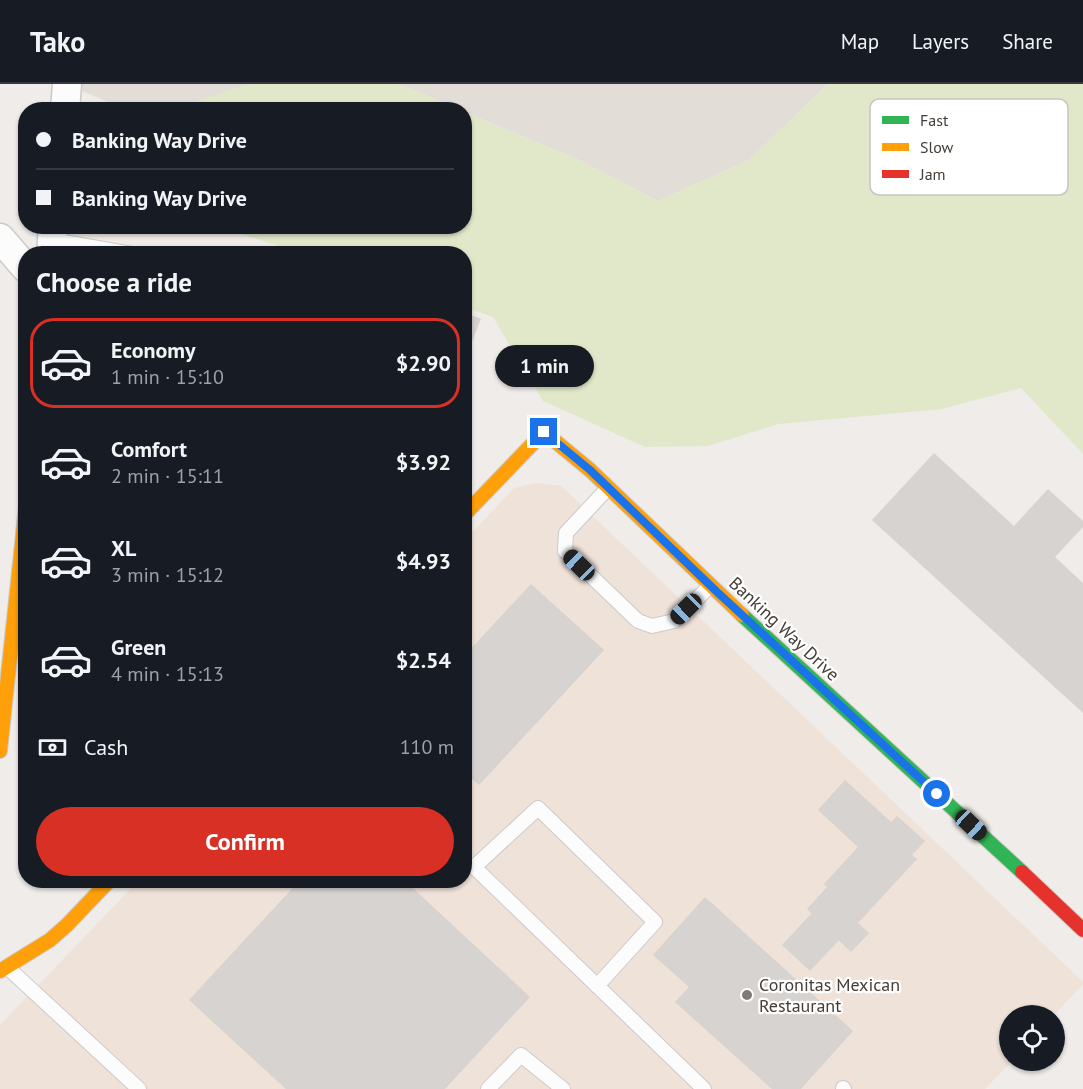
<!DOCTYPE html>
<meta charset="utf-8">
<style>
:root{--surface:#171b24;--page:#20242c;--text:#f1f3f6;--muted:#9ea1a6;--line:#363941;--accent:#d93025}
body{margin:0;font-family:"PT Sans",sans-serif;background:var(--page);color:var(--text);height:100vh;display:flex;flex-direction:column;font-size:22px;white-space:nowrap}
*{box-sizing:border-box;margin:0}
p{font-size:20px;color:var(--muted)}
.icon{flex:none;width:33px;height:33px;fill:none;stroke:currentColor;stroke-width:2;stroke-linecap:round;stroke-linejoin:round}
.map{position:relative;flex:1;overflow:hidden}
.side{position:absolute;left:18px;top:162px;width:454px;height:642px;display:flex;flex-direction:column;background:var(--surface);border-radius:24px;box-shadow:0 2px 4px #0004}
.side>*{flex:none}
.guide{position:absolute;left:18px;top:18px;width:454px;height:132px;border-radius:24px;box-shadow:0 2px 4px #0004;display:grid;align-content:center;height:132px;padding:0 18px;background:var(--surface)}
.tools{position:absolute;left:999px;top:921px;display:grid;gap:12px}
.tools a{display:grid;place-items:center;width:66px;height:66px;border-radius:50%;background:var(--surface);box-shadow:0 2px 4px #0004;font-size:30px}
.end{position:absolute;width:27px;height:27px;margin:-14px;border:8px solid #1a73e8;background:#fff;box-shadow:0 0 0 3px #fff}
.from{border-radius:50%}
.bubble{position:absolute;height:42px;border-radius:21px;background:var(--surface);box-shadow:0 2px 4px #0004;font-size:20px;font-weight:700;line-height:42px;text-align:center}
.car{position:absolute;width:18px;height:36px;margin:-18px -9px;border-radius:8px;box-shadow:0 0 4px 2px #0007;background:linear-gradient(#222 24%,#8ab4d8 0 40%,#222 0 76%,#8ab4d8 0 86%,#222 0)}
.guide b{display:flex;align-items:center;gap:21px;height:57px;font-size:22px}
.guide b+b{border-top:2px solid var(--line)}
.guide i{width:15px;height:15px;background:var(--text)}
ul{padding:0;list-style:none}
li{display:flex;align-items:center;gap:18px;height:90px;margin:0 12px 9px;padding:0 6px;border:3px solid transparent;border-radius:24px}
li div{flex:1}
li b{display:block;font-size:22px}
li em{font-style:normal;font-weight:700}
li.current{border-color:var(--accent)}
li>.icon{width:54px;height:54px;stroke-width:1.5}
h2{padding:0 18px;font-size:27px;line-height:72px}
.pay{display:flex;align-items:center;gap:15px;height:66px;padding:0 18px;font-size:22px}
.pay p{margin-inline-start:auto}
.cta{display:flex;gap:12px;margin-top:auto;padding:12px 18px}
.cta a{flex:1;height:69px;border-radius:36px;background:var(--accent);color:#fff;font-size:24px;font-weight:700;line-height:69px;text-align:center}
header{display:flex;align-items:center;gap:36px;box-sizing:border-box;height:84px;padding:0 30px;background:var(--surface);border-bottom:2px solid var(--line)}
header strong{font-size:28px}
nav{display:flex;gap:33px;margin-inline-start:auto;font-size:21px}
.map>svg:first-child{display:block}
.residential{fill:#e3ddd7}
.commercial{fill:#eee2d9}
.green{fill:#e1e8ca}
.building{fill:#d7d3d0;stroke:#d7d3cf;stroke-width:1.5}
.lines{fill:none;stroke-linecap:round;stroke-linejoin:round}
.lane-casing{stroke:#cdcac7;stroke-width:16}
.street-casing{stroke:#cdcac7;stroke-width:31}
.fast-casing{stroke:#cfc9c2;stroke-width:16}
.slow-casing{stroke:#cfc9c2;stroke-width:16}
.jam-casing{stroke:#cfc9c2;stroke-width:16}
.lane{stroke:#fdfcfc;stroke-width:14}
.street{stroke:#fdfcfc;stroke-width:28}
.fast{stroke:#30b455;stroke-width:14}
.slow{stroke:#ff9f0a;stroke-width:14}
.jam{stroke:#e5322d;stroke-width:14}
.route{stroke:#1a73e8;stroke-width:8}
.poi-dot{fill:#807a75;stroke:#fff;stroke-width:2}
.labels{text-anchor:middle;stroke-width:4.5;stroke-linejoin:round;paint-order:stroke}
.street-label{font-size:18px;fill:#443c36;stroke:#fff}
.poi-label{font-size:18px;fill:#443c36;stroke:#fff;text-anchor:start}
.key{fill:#fff;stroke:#c7c4c3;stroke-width:1.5}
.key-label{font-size:16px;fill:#443c36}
</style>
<header>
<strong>Tako</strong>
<nav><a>Map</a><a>Layers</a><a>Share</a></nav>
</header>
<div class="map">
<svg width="1083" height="1005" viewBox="0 0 1083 1005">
<rect width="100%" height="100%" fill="#efece9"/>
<g class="residential">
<path d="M 65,0 L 249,0 L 173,26 L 125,25 Z"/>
<path d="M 398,0 L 828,0 L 749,76 L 658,117 L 579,76 L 465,28 L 465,26 L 459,25 Z"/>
</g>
<path class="commercial" d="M 536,399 L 561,402 L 1083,898 L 1083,900 L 1054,931 L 1010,932 L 1010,976 L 1012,977 L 985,1005 L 0,1005 L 0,941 L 138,797 L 465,796 L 465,456 L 514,404 Z"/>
<g class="green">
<path d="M 249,0 L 398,0 L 459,25 L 173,25 Z"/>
<path d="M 828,0 L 1083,0 L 1083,370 L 1021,304 L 942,325 L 778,340 L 708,362 L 645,363 L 543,317 L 493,233 L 465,223 L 465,170 L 301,169 L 219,143 L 465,142 L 465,28 L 579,76 L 658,117 L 749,76 Z"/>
</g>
<g class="building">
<path d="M 465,230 L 480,235 L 465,274 Z"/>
<path d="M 934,370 L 1014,443 L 1048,406 L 1083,438 L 1083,442 L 1054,473 L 1083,500 L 1083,628 L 873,436 Z"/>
<path d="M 531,501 L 603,566 L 479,700 L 465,688 L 465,572 Z"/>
<path d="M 845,697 L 891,739 L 897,733 L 924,757 L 911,771 L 916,775 L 857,839 L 868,849 L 851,867 L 808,825 L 828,803 L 825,800 L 859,763 L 819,726 Z"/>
<path d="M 301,796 L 403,796 L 529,913 L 444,1005 L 287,1005 L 190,916 Z"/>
<path d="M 705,814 L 852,947 L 800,1005 L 773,1005 L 676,918 L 690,903 L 654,871 Z"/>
<path d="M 812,830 L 839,855 L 810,886 L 783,861 Z"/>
</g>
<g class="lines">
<defs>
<g id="lane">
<path d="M 52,156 L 132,170"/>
<path d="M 608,404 L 566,449 L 565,467 L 638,537 L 652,542 L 674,537 L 710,502"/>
<path d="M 7,883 L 139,1005"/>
<path d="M 597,902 L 655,838 L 538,724 L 474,783 L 704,1005"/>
<path d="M 843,1004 L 844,1005"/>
<path d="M 488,1005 L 521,971 L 563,1005"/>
</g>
<g id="street">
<path d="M 65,26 L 67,0"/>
<path d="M 0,154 L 26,184"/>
<path d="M 51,170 L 53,142"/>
</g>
<path id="fast" d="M 742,531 L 1022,788"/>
<g id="slow">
<path d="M 465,430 L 544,348 L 590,386 L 742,531"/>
<path d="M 0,667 L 26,422"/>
<path d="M 0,887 L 50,856 L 67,841 L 110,796"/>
</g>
<path id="jam" d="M 1022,788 L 1083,846"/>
</defs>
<use href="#lane" class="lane-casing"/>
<use href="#street" class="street-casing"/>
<use href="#fast" class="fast-casing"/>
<use href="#slow" class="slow-casing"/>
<use href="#jam" class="jam-casing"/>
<use href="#lane" class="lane"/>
<use href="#street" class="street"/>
<use href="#fast" class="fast"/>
<use href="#slow" class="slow"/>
<use href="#jam" class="jam"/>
</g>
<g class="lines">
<path class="route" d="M 544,348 L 590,386 L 716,507 L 937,710"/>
</g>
<circle class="poi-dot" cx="747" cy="911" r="6"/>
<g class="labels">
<g class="street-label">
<text transform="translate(784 545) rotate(43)" y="6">Banking Way Drive</text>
</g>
<g class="poi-label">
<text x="759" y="907">Coronitas Mexican<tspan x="759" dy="21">Restaurant</tspan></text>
</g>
</g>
<rect x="870" y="15" width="198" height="96" rx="9" class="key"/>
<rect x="882" y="32" width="27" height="8" fill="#30b455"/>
<rect x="882" y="59" width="27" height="8" fill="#ff9f0a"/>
<rect x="882" y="86" width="27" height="8" fill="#e5322d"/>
<g class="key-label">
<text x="920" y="42">Fast</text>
<text x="920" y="69">Slow</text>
<text x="920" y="96">Jam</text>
</g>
</svg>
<div class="tools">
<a><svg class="icon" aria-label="locate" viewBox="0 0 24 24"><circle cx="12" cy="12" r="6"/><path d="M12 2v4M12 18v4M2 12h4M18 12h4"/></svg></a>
</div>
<i class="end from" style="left:937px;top:710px"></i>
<i class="end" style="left:544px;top:348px"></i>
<div class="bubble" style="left:495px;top:261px;width:99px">1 min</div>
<i class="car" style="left:579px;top:481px;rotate:314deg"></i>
<i class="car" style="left:686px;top:525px;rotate:226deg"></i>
<i class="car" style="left:971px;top:741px;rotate:133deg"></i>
<div class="guide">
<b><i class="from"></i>Banking Way Drive</b>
<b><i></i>Banking Way Drive</b>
</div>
<section class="side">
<h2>Choose a ride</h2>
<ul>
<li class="current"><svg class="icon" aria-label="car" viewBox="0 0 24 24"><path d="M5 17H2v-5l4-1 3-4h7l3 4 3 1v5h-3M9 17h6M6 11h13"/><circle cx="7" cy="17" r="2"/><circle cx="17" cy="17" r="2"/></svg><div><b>Economy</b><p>1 min · 15:10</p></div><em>$2.90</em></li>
<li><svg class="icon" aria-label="car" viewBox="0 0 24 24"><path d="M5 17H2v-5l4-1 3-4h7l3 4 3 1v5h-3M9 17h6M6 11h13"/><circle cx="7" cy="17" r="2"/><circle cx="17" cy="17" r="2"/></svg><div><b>Comfort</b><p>2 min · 15:11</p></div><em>$3.92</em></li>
<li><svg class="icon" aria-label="car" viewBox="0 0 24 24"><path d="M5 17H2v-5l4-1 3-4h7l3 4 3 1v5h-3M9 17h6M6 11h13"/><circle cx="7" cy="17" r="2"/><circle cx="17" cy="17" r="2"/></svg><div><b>XL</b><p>3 min · 15:12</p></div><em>$4.93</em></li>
<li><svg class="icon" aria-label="car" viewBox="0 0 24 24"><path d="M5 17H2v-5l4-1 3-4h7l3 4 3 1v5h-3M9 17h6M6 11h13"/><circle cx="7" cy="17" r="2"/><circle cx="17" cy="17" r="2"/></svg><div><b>Green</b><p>4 min · 15:13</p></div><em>$2.54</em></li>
</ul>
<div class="pay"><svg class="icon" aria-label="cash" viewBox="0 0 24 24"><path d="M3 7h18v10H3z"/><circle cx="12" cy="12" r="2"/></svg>Cash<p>110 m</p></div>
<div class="cta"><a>Confirm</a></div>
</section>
</div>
